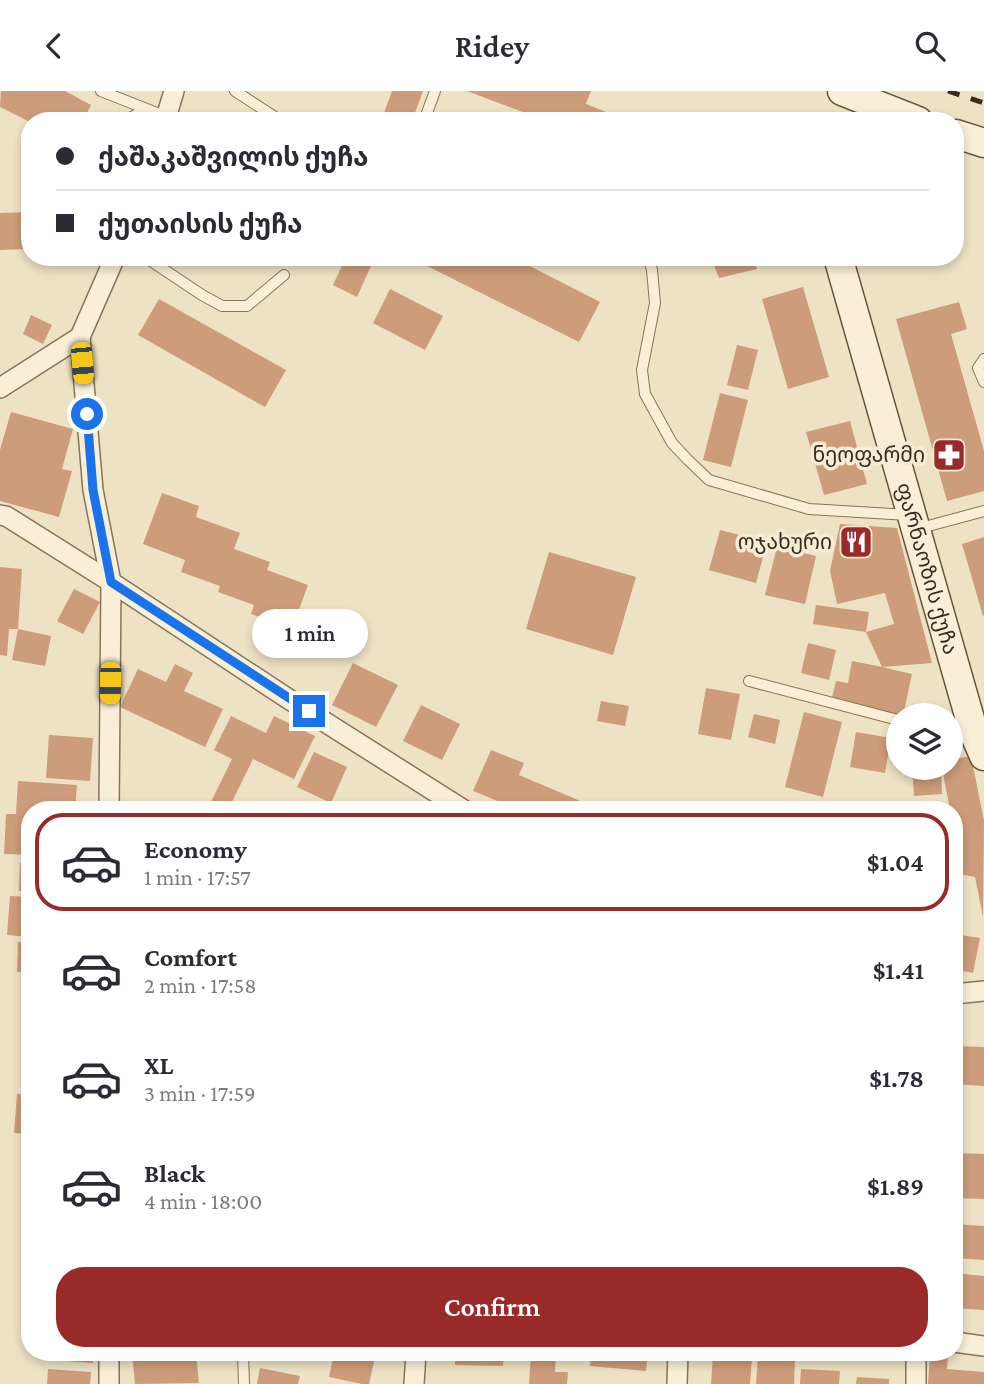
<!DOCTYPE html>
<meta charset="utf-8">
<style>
:root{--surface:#fff;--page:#f7f7f7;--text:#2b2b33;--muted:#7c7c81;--line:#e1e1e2;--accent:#982a2a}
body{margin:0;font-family:"Crimson Pro","Noto Sans Georgian",serif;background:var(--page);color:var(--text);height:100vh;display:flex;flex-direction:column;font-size:26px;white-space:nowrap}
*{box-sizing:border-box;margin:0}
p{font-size:23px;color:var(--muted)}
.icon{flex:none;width:38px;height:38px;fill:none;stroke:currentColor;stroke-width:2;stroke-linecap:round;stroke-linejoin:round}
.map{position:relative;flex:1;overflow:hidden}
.sheet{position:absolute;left:21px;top:710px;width:942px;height:560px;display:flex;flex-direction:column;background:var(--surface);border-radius:28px;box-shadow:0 4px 10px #0003}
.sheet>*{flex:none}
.guide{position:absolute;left:21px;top:21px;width:943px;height:154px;border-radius:28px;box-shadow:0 4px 10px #0003;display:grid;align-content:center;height:154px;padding:0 35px;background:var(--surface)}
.fabs{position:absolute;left:886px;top:612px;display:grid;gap:14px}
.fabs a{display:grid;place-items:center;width:77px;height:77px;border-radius:50%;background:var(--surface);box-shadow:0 4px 10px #0003;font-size:35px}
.end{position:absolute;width:32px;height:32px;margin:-16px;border:9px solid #1a73e8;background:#fff;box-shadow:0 0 0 4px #fff}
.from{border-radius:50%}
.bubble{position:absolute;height:49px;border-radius:24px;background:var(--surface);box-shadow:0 4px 10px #0003;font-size:23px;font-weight:600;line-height:49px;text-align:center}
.car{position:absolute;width:21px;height:42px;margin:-21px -10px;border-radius:9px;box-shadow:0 0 5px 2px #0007;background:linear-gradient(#f5c518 24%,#345 0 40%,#f5c518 0 76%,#345 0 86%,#f5c518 0)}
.guide b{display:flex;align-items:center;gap:24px;height:66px;font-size:26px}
.guide b+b{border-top:2px solid var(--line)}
.guide i{width:18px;height:18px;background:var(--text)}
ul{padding:12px 0 0;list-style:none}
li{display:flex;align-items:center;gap:21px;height:98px;margin:0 14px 10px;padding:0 21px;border:4px solid transparent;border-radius:28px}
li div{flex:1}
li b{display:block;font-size:26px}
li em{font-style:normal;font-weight:600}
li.current{border-color:var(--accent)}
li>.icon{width:63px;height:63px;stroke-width:1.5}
.primary-button{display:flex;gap:14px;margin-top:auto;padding:14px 35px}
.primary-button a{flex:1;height:80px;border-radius:28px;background:var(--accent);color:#fff;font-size:28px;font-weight:600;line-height:80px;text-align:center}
header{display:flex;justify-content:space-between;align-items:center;height:91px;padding:0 35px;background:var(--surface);font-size:32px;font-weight:600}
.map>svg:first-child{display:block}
.building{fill:#cd9c7a}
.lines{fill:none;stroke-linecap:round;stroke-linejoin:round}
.lane-casing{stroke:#89735a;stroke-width:12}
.street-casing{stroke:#89735a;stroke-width:22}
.secondary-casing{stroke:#6b543d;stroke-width:31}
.lane{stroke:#f9efd7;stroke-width:10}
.street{stroke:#f9efd7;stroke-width:19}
.secondary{stroke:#f9efd7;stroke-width:28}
.rail{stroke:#392b1e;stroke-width:5;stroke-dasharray:12 12;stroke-linecap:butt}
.route{stroke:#1a73e8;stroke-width:9}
.labels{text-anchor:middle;stroke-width:7;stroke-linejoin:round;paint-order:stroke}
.poi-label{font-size:21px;fill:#392b1e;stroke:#f6ecd4;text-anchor:end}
.street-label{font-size:21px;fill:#392b1e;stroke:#f6ecd4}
</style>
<header><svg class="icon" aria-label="back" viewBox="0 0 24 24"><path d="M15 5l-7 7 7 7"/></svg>Ridey<svg class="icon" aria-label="search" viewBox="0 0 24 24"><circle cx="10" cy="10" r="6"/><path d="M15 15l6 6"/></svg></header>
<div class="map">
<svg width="984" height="1293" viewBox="0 0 984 1293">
<rect width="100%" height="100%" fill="#eee2c4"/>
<g class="building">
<path d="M 1,0 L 65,0 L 91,14 L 83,30 L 30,30 L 30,31 L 0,16 Z"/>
<path d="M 392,0 L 423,0 L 412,30 L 381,30 Z"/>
<path d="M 467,0 L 591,0 L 586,13 L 629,30 L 547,30 Z"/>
<path d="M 30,121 L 30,158 L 0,159 L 0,122 Z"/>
<path d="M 346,166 L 375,166 L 357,206 L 333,194 Z"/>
<path d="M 427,166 L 512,166 L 600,211 L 579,251 L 423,173 Z"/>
<path d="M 711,166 L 753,166 L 757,178 L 719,187 Z"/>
<path d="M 803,196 L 829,286 L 788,298 L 762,208 Z"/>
<path d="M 390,198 L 443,225 L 425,259 L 373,232 Z"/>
<path d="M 159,208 L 286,279 L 265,316 L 138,244 Z"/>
<path d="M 959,211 L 967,238 L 951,243 L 984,360 L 984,400 L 947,410 L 896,228 Z"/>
<path d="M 31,224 L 52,234 L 43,253 L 23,243 Z"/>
<path d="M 737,254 L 758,259 L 748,299 L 727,294 Z"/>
<path d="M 720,302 L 748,309 L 731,376 L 703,369 Z"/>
<path d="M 11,321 L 73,338 L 62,378 L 72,380 L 59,426 L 0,410 L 0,359 Z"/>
<path d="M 850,330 L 867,393 L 824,404 L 806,341 Z"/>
<path d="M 162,402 L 199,415 L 196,426 L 240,442 L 234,458 L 270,471 L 267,479 L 308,494 L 292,538 L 251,523 L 254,514 L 218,501 L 220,495 L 181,481 L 185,469 L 143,453 Z"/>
<path d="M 840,433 L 897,437 L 932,572 L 882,576 L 912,583 L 903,625 L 831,610 L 836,590 L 848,592 L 852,570 L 882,576 L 866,541 L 894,533 L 885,502 L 837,513 L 830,480 Z"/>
<path d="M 720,439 L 767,451 L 756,492 L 709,479 Z"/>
<path d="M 984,446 L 984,524 L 983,525 L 962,453 Z"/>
<path d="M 777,456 L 816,465 L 805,513 L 765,504 Z"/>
<path d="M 549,461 L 636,486 L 613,564 L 526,538 Z"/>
<path d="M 0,476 L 22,478 L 18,538 L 51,545 L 45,575 L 12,569 L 18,538 L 9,538 L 7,565 L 0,564 Z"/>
<path d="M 74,498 L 100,511 L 83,543 L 57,530 Z"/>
<path d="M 816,514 L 869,521 L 866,541 L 813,533 Z"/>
<path d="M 808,552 L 836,559 L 829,589 L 801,582 Z"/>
<path d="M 353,572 L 398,594 L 376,636 L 332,614 Z"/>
<path d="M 175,573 L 193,582 L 184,600 L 223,618 L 205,656 L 120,616 L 138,578 L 166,591 Z"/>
<path d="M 706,597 L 740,603 L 731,649 L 698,643 Z"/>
<path d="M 601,610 L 629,615 L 625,635 L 597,630 Z"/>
<path d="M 421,614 L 460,633 L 442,669 L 403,650 Z"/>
<path d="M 804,621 L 842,631 L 823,706 L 785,696 Z"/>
<path d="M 754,623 L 780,629 L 775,653 L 748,646 Z"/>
<path d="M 231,625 L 266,642 L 274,625 L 315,645 L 294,688 L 253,668 L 228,719 L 217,719 L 209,715 L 232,668 L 214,659 Z"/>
<path d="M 856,641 L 891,647 L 885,682 L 850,676 Z"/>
<path d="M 49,644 L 93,647 L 90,690 L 46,687 Z"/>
<path d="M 491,659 L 524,672 L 519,684 L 597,717 L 596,719 L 520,719 L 473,700 Z"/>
<path d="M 314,661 L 347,676 L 331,712 L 297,696 Z"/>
<path d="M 971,665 L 984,730 L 983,826 L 975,786 L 954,782 L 954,719 L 950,719 L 942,677 L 950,677 L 950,669 Z"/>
<path d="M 912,677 L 941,677 L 942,703 L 914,705 Z"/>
<path d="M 18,690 L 77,694 L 75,719 L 30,719 L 30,764 L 4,763 L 6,723 L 16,723 Z"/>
<path d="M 20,772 L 30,773 L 30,800 L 19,800 Z"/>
<path d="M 10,805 L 30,806 L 30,846 L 7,844 Z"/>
<path d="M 954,843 L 980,847 L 973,882 L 954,878 Z"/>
<path d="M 18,851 L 30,852 L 30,882 L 17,881 Z"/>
<path d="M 24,931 L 30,931 L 30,962 L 23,962 Z"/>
<path d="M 955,955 L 984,956 L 984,995 L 954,993 Z"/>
<path d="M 17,1003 L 30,1004 L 30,1043 L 14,1042 Z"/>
<path d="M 954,1062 L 984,1063 L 984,1108 L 954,1107 Z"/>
<path d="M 954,1133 L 984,1135 L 984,1169 L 954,1167 Z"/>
<path d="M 954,1182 L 984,1185 L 984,1219 L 954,1217 Z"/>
<path d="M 37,1262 L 94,1262 L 93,1272 L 37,1268 Z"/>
<path d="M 132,1262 L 196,1262 L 199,1292 L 135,1293 Z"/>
<path d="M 258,1262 L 294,1262 L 293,1269 L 258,1264 Z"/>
<path d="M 334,1262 L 376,1262 L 369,1293 L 362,1293 L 329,1286 Z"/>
<path d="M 455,1262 L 504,1262 L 503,1275 L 455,1274 Z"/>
<path d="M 531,1262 L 556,1262 L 555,1281 L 568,1281 L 567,1293 L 529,1293 Z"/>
<path d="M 591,1262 L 648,1262 L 646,1280 L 590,1275 Z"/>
<path d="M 930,1263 L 948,1265 L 947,1278 L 984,1281 L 984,1293 L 928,1293 Z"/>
<path d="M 713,1264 L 752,1267 L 750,1293 L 711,1293 Z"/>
<path d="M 758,1266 L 795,1269 L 794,1293 L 756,1293 Z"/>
<path d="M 260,1277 L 300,1285 L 298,1293 L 257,1293 Z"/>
<path d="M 48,1278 L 91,1281 L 90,1293 L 47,1293 Z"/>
<path d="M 801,1278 L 840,1280 L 839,1293 L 800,1293 Z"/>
<path d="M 857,1286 L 889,1288 L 889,1293 L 856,1293 Z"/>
</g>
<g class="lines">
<defs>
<g id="lane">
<path d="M 101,0 L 167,26"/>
<path d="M 235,0 L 281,30"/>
<path d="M 125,30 L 146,18"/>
<path d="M 424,30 L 435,0"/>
<path d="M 145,166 L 202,204 L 222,215 L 247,215 L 284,184"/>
<path d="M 648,166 L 652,179 L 655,212 L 642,279 L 645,303 L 672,352 L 687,368 L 709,389 L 809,418 L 908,424"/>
<path d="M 984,268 L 978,277 L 984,291"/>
<path d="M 917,438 L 984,420"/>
<path d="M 749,590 L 898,629"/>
<path d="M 950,642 L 955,643 L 970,642"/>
<path d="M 243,1262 L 244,1293"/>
</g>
<g id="street">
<path d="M 165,30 L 174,0"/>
<path d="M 80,246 L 93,399 L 111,491 L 109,719"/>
<path d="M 0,297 L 80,246 L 115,166"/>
<path d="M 0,424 L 6,425 L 111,491 L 287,607 L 464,719"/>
<path d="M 954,903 L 984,900"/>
<path d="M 954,1251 L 984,1255"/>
<path d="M 109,1262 L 109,1293"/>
<path d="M 916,1262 L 916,1293"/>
<path d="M 414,1293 L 416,1262"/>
<path d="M 677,1293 L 678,1262"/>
</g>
<g id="secondary">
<path d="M 842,0 L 918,30"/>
<path d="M 956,43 L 984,52"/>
<path id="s1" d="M 838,166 L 974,642 L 984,665"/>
</g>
</defs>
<use href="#lane" class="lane-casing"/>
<use href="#street" class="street-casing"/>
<use href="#secondary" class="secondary-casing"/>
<use href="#lane" class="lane"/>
<use href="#street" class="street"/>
<use href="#secondary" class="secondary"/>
<path class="rail" d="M 948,0 L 984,12"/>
</g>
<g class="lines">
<path class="route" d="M 87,323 L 93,399 L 111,491 L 309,620"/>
</g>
<defs>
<symbol id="pharmacy-square" viewBox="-11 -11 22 22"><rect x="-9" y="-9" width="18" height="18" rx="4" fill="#982a2a" stroke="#f6ecd4"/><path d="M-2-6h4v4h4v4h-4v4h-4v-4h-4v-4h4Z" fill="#fff"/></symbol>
<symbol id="restaurant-square" viewBox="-11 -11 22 22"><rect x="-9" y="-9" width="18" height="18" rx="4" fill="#982a2a" stroke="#f6ecd4"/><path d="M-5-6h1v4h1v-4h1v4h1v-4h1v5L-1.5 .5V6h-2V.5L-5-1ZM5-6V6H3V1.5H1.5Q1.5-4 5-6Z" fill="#fff"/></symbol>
</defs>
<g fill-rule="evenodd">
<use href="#pharmacy-square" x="930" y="345" width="38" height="38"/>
<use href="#restaurant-square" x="837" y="432" width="38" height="38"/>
</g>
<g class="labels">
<g class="poi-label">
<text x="925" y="371">ნეოფარმი</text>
<text x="832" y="458">ოჯახური</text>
</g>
<g class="street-label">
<text dy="7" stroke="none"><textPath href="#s1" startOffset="324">ფარნაოზის ქუჩა</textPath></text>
</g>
</g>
</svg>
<div class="fabs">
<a><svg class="icon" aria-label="layers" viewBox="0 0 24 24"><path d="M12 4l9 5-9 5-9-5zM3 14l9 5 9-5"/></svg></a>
</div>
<i class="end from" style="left:87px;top:323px"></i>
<i class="end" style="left:309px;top:620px"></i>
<div class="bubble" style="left:252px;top:518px;width:116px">1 min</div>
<i class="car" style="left:82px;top:272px;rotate:175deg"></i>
<i class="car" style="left:110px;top:592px;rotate:181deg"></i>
<div class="guide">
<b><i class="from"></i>ქაშაკაშვილის ქუჩა</b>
<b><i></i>ქუთაისის ქუჩა</b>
</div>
<section class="sheet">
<ul>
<li class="current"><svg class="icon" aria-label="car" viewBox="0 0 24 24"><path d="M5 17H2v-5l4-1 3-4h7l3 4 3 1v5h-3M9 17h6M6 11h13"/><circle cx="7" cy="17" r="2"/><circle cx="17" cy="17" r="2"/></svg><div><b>Economy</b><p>1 min · 17:57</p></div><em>$1.04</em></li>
<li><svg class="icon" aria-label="car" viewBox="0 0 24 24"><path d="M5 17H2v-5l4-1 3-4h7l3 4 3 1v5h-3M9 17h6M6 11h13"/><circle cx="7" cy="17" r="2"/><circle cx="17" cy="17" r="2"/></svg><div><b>Comfort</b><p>2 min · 17:58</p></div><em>$1.41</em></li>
<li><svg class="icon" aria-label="car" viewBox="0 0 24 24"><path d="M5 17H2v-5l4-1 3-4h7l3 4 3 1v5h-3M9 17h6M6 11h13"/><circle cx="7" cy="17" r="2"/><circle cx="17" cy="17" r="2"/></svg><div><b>XL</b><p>3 min · 17:59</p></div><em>$1.78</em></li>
<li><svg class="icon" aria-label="car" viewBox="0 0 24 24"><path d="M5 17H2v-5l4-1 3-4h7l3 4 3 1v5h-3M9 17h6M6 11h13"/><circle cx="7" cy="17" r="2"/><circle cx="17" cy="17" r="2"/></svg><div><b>Black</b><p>4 min · 18:00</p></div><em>$1.89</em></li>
</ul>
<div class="primary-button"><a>Confirm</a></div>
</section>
</div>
